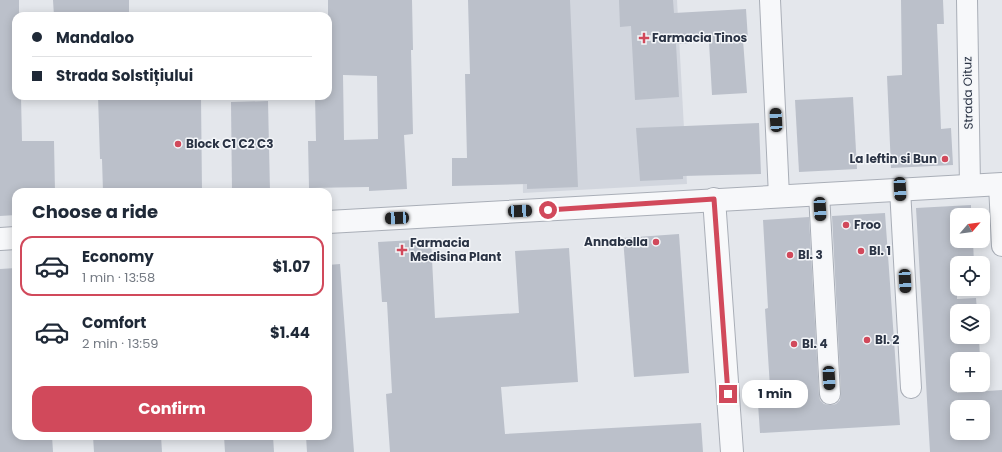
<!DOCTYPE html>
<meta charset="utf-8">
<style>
:root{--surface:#fff;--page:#f2f2f3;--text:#1f2937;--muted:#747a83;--line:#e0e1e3;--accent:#d1495b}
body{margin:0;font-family:Poppins,sans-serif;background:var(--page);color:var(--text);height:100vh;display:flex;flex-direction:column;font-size:15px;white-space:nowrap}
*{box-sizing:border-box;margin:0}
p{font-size:13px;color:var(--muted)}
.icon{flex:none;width:22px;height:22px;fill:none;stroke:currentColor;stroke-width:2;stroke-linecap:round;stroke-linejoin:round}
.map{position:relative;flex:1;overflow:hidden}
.drawer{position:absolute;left:12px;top:188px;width:320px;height:252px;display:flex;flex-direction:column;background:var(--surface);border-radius:12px;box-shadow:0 2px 10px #0003}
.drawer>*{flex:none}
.top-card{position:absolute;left:12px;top:12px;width:320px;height:88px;border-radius:12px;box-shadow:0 2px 10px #0003;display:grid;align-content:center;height:88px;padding:0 20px;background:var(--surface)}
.needle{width:26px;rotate:62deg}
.controls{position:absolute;left:950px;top:208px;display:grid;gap:8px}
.controls a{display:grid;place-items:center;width:40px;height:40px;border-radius:8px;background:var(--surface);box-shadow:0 2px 10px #0003;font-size:20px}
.end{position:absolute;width:18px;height:18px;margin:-9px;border:5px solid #d1495b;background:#fff;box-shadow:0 0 0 2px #fff}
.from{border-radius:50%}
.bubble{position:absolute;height:28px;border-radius:12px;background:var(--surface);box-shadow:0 2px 10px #0003;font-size:13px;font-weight:700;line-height:28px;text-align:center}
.car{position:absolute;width:12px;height:24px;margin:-12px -6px;border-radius:5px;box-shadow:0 0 3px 1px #0007;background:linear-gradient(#222 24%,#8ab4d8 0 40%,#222 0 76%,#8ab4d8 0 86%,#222 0)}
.top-card b{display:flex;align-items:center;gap:14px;height:38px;font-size:15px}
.top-card b+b{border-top:1px solid var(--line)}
.top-card i{width:10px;height:10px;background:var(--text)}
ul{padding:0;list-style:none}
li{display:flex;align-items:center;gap:12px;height:60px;margin:0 8px 6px;padding:0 12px;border:2px solid transparent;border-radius:12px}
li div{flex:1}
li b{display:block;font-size:15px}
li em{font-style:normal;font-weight:700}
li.on{border-color:var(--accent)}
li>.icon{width:36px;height:36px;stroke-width:1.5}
h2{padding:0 20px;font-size:18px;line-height:48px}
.cta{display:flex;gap:8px;margin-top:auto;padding:8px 20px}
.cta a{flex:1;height:46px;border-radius:12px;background:var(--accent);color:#fff;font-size:16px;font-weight:700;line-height:46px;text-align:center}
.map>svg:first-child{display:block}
.built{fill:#d2d6de}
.building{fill:#bbc0ca;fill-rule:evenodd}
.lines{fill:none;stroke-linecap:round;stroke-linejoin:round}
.minor-casing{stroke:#a9aeb7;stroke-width:22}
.tertiary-casing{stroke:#a9aeb7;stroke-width:24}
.minor{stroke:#f7f8fa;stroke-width:20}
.tertiary{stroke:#f7f8fa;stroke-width:22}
.route{stroke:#d1495b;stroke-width:5}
.poi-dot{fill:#d1495b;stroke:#f4f6f9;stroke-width:1.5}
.labels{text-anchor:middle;stroke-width:3;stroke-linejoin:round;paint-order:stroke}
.poi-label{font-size:12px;font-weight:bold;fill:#2b3445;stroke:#f4f6f9;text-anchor:start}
.street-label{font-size:12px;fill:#2b3445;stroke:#f4f6f9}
</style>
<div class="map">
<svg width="1002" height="452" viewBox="0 0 1002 452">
<rect width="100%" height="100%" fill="#e4e7ec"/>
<path class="built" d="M 520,0 L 677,0 L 687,184 L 523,193 Z"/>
<g class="building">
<path d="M 0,0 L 19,0 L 19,16 L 16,16 L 16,96 L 21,96 L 22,141 L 54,141 L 55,192 L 16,192 L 16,215 L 0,216 Z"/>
<path d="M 53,0 L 129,0 L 129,16 L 54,16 Z"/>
<path d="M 328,0 L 412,0 L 413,50 L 411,50 L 413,134 L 404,135 L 407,189 L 369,191 L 369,187 L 309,188 L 308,141 L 316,141 L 315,96 L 328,96 ZM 343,75 L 377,76 L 378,139 L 344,140 Z"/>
<path d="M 468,0 L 570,0 L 578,187 L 527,189 L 527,184 L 452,186 L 452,158 L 467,158 L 465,74 L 470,74 Z"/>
<path d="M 619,0 L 673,0 L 674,13 L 746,9 L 748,40 L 743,40 L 747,93 L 712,95 L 709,42 L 676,44 L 679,97 L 635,100 L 631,26 L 620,27 Z"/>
<path d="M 901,0 L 943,0 L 944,24 L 937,24 L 941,129 L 951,128 L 953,165 L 891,168 L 887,76 L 902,75 Z"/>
<path d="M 98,96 L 201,96 L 202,192 L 103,192 L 102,159 L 100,159 Z"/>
<path d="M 853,97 L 857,169 L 799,172 L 795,100 Z"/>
<path d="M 268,101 L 270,192 L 232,192 L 231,102 Z"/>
<path d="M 759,123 L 761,174 L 683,176 L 683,179 L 640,181 L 636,128 Z"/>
<path d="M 971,205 L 971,215 L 957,215 L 957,241 L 973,241 L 974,263 L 957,263 L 957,299 L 976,298 L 977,311 L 957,311 L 957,337 L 979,337 L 980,359 L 957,359 L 957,393 L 1002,390 L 1002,452 L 930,452 L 916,208 ZM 957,407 L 983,407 L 983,433 L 957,433 Z"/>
<path d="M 885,213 L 900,425 L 760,433 L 758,404 L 771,403 L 765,309 L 768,308 L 763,220 L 809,217 L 819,395 L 820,400 L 824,404 L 831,405 L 836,404 L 840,400 L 841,393 L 832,216 Z"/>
<path d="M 679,234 L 689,373 L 634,377 L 623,238 Z"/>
<path d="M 431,239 L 435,318 L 519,313 L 515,251 L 569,248 L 578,382 L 501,387 L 505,434 L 701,423 L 703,452 L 390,452 L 386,394 L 392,393 L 387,302 L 382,302 L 378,242 Z"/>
<path d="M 340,264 L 354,452 L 307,452 L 306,436 L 328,436 L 328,265 Z"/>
<path d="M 16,268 L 16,436 L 52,436 L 53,452 L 0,452 L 0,269 Z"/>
<path d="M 93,436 L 161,436 L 162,452 L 94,452 Z"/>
<path d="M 224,436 L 273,436 L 274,452 L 225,452 Z"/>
</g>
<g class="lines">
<defs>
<g id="minor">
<path d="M 770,0 L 779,196"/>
<path d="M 967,0 L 970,186"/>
<path d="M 999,184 L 1002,246"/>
<path d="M 900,189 L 911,388"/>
<path d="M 819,194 L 830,394"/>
</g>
<g id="tertiary">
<path d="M 714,199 L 732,452"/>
<path d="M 328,222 L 1002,184"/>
<path d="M 0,239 L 16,238"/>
</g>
</defs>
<use href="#minor" class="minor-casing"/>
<use href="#tertiary" class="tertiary-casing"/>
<use href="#minor" class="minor"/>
<use href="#tertiary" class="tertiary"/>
</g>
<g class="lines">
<path class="route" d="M 548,210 L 714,199 L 728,394"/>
</g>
<g class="poi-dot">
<path d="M642 32h4v4h4v4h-4v4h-4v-4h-4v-4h4z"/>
<circle cx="178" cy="144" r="4"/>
<circle cx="945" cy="159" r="4"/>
<circle cx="846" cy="225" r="4"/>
<circle cx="656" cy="242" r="4"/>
<path d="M400 244h4v4h4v4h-4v4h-4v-4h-4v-4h4z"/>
<circle cx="861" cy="251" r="4"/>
<circle cx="790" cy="255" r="4"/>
<circle cx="867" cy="340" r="4"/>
<circle cx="794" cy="344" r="4"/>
</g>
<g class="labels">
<g class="poi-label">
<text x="652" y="42">Farmacia Tinos</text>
<text x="186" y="148">Block C1 C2 C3</text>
<text x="937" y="163" text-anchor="end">La Ieftin si Bun</text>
<text x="854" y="229">Froo</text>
<text x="648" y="246" text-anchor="end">Annabella</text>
<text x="410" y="247">Farmacia<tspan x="410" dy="14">Medisina Plant</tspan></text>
<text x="869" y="255">Bl. 1</text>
<text x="798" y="259">Bl. 3</text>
<text x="875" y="344">Bl. 2</text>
<text x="802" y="348">Bl. 4</text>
</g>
<g class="street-label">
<text transform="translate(968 93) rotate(-91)" y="4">Strada Oituz</text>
</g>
</g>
</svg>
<div class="controls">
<a><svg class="needle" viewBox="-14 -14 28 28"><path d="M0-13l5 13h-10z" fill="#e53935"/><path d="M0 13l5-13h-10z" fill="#747a83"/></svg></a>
<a><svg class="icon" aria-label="locate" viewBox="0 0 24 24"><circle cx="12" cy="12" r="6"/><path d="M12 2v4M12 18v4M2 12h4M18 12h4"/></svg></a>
<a><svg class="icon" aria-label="layers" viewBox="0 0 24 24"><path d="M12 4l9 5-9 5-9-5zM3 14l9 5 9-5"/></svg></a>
<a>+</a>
<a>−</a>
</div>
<i class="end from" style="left:548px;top:210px"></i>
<i class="end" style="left:728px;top:394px"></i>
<div class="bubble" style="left:742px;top:380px;width:66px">1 min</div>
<i class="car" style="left:776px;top:120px;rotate:357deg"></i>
<i class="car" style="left:900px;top:189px;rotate:177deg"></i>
<i class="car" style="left:820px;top:209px;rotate:177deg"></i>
<i class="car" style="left:520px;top:211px;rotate:87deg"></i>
<i class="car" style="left:397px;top:218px;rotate:267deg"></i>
<i class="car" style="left:905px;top:281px;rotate:177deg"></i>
<i class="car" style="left:829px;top:378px;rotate:177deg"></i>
<div class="top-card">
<b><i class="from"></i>Mandaloo</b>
<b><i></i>Strada Solstițiului</b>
</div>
<section class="drawer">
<h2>Choose a ride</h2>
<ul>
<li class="on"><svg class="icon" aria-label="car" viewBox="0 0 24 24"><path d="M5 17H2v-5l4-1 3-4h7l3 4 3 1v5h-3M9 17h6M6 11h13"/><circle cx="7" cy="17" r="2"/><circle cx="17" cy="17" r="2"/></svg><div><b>Economy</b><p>1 min · 13:58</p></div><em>$1.07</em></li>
<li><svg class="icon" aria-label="car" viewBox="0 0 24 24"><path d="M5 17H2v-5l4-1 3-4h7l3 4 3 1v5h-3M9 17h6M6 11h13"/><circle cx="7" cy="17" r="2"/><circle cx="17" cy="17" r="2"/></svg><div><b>Comfort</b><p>2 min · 13:59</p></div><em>$1.44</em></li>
</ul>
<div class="cta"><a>Confirm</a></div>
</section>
</div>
